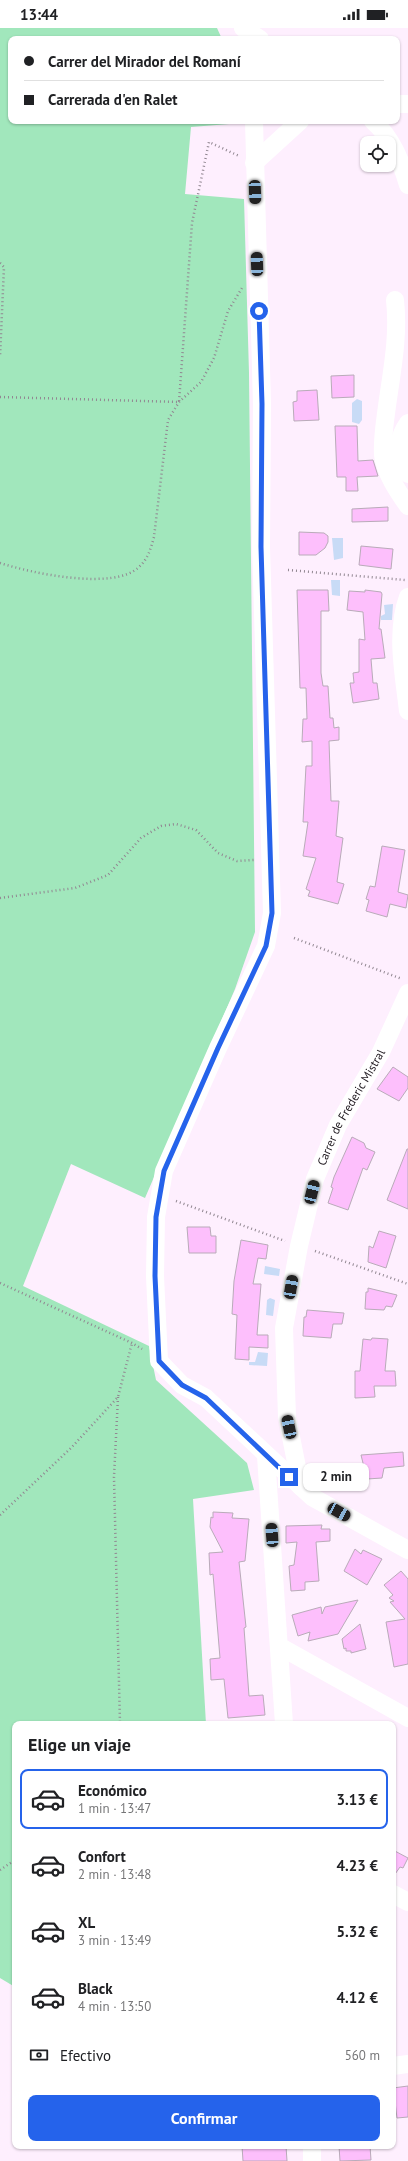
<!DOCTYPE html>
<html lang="es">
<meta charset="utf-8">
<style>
:root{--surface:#fff;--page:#f2f2f2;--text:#202124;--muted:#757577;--line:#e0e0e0;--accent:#2563eb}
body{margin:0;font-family:"PT Sans",sans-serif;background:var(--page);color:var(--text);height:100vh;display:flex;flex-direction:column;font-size:15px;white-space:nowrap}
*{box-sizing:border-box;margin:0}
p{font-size:13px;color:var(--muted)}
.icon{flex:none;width:22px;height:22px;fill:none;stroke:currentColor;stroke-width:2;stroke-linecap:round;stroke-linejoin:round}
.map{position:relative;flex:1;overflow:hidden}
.drawer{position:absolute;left:12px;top:1693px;width:384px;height:428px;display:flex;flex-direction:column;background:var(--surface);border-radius:8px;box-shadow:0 1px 3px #0004}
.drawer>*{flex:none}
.guide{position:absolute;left:8px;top:8px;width:392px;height:88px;border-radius:8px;box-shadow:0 1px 3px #0004;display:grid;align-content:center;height:88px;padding:0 16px;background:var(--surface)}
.tools{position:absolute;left:360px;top:108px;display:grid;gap:8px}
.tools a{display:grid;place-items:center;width:36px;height:36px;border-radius:8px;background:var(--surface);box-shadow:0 1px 3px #0004;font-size:20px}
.end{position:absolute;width:18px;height:18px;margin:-9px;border:5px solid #2563eb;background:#fff;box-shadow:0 0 0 2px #fff}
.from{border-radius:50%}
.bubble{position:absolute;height:28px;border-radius:8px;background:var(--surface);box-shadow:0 1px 3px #0004;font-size:13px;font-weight:600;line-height:28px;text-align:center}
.car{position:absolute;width:12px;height:24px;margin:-12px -6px;border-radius:5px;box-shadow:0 0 3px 1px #0007;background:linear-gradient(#222 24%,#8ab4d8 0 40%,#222 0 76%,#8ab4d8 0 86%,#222 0)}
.guide b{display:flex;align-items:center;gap:14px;height:38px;font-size:15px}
.guide b+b{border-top:1px solid var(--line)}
.guide i{width:10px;height:10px;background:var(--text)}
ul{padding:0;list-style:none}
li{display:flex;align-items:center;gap:12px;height:60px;margin:0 8px 6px;padding:0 8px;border:2px solid transparent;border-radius:8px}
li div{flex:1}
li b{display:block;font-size:15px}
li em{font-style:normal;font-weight:600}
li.current{border-color:var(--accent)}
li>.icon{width:36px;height:36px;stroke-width:1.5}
h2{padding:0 16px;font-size:18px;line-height:48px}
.pay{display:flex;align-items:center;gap:10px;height:44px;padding:0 16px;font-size:15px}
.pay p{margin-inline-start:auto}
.action{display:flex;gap:8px;margin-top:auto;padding:8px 16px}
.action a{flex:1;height:46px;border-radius:8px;background:var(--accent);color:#fff;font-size:16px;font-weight:600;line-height:46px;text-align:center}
.status{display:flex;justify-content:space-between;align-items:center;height:28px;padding:0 20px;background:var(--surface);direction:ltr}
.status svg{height:11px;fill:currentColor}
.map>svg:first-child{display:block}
.green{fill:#a1e7bc}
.water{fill:#c8dbf6}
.building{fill:#fdbffc;stroke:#b9abb9}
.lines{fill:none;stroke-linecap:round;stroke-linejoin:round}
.path{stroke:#918791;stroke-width:2.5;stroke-dasharray:1 3;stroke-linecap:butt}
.minor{stroke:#fff;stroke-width:18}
.route{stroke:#2563eb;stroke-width:5}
.labels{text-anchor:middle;stroke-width:3.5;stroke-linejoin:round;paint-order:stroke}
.street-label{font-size:12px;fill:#201a20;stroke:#fff}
</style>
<div class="status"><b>13:44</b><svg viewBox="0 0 49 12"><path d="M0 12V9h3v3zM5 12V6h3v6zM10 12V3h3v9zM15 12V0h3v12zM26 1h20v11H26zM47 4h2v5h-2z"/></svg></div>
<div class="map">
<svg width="408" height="2133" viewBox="0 0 408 2133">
<rect width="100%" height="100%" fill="#feeffe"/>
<path class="green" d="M 0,0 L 217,0 L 222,11 L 11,11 L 11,93 L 242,93 L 242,95 L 191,99 L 185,166 L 244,171 L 249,345 L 255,904 L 235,961 L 145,1170 L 71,1136 L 23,1258 L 149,1318 L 156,1352 L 247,1435 L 254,1462 L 193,1471 L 206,1696 L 15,1696 L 15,1959 L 0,1950 Z"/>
<g class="water">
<path d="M 357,371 L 362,373 L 362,392 L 359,396 L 352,394 L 352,375 Z"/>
<path d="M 332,510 L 343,510 L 343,530 L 334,532 Z"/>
<path d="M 331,552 L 340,552 L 340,568 L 332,567 Z"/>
<path d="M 393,576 L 392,592 L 381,592 L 381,588 L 385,586 L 384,577 Z"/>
<path d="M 265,1238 L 280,1241 L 279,1248 L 264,1246 Z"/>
<path d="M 270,1270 L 275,1272 L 273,1288 L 266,1287 L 267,1272 Z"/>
<path d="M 258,1324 L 268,1325 L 267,1338 L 249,1337 L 249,1334 L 255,1334 Z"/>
</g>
<g class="building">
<path d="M 354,347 L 354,369 L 332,370 L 331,348 Z"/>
<path d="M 317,362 L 319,392 L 294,393 L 293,374 L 297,373 L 297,363 Z"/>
<path d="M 335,398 L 357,398 L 358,433 L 373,432 L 378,448 L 357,449 L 358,463 L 346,463 L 346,449 L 337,449 Z"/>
<path d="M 388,479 L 388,493 L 352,494 L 352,481 Z"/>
<path d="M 299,504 L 324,505 L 328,508 L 328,514 L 325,520 L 316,527 L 299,527 Z"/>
<path d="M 361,518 L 393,521 L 391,541 L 359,537 Z"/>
<path d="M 297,562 L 328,562 L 329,583 L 321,583 L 321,645 L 323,658 L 328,658 L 330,690 L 333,690 L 334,700 L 339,699 L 339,712 L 329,713 L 331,773 L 339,773 L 336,808 L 343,810 L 337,854 L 344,856 L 338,876 L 308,868 L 310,863 L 306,861 L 316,830 L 303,828 L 308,794 L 303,794 L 306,738 L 312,738 L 312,713 L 302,714 L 303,691 L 307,691 L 306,660 L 300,660 Z"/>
<path d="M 365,562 L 381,564 L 382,566 L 379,601 L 381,601 L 385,630 L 371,631 L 373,655 L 377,655 L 379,671 L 353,675 L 350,655 L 354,655 L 353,645 L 359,644 L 359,611 L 365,612 L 363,584 L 347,582 L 349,563 L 365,564 Z"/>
<path d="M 382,818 L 405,822 L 398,864 L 408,867 L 406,880 L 390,876 L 387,889 L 366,883 L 369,872 L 366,871 L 370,858 L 375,859 Z"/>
<path d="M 393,1039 L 408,1049 L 408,1060 L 399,1073 L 377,1061 Z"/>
<path d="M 352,1109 L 364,1115 L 366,1120 L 375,1124 L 367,1142 L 363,1140 L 348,1182 L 328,1175 L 333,1160 L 331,1159 L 334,1149 Z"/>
<path d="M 407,1121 L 408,1121 L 408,1181 L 387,1172 Z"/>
<path d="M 187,1199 L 210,1199 L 211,1208 L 216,1208 L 216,1225 L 189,1225 Z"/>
<path d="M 379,1203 L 396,1208 L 386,1240 L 368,1234 L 369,1218 L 373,1220 Z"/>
<path d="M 241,1212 L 268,1217 L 266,1231 L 258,1230 L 253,1256 L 261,1256 L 257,1307 L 268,1307 L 268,1320 L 249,1319 L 249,1332 L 235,1331 L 237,1287 L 232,1286 L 234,1253 Z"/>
<path d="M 368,1260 L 397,1267 L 392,1279 L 386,1278 L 384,1282 L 365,1281 L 366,1264 L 368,1264 Z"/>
<path d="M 307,1282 L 344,1285 L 342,1296 L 333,1296 L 331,1310 L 303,1308 L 304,1289 L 306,1289 Z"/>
<path d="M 372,1310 L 388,1311 L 385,1343 L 395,1343 L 396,1358 L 374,1358 L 375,1369 L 355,1370 L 355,1343 L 360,1343 L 363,1311 L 371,1312 Z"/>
<path d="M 403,1424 L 404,1438 L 384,1440 L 382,1450 L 367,1451 L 361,1427 Z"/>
<path d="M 213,1484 L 233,1485 L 232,1490 L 249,1491 L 245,1533 L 239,1534 L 246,1599 L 244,1600 L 249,1668 L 263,1667 L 265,1687 L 228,1690 L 224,1651 L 211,1652 L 210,1631 L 220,1630 L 213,1546 L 210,1547 L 209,1525 L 223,1524 L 210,1499 L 211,1489 L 213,1490 Z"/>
<path d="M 322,1497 L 321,1501 L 330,1501 L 330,1513 L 316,1514 L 319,1553 L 305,1554 L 305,1562 L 291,1563 L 289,1538 L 294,1537 L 297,1514 L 286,1515 L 286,1498 Z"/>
<path d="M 355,1521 L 361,1526 L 363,1522 L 382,1531 L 367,1557 L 344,1543 Z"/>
<path d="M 401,1543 L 408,1551 L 408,1636 L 394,1639 L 386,1594 L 405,1591 L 390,1574 L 394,1573 L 389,1570 L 393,1567 L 384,1557 Z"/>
<path d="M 358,1572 L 338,1606 L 308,1613 L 310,1604 L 298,1608 L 292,1587 L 321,1579 L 322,1586 L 325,1579 Z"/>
<path d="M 360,1596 L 366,1621 L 351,1625 L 351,1623 L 346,1623 L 346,1620 L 344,1621 L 342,1611 Z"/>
<path d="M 393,1822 L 408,1830 L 403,1840 L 400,1839 L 393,1849 Z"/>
<path d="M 408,2058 L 408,2089 L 397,2090 L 395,2074 L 393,2074 L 393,2060 Z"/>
<path d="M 242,2118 L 286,2118 L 287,2133 L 243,2133 Z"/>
<path d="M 339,2118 L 370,2118 L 371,2132 L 340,2133 Z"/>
</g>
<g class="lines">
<g class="path">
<path d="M 0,235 L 4,239 L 0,329"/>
<path d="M 0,369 L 179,374 L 192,195 L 209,114 L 239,128"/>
<path d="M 0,535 C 31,545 114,563 139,539 C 148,531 151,520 154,509 L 168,392 L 179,374 L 201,354 L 214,330 L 228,283 L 242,260"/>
<path d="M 288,542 L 405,552"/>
<path d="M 0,870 L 75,860 L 108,847 L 141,810 L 161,798 L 176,796 L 196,802 L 218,825 L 237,833 L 254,832"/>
<path d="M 294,910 L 402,951"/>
<path d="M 176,1173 L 285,1213"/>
<path d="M 315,1223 L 408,1256"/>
<path d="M 0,1255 L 132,1315 L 142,1321"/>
<path d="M 118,1369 L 114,1449 L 120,1696"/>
<path d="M 0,1487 L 71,1420 L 118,1369 L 132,1315"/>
<path d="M 0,1842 L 15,1832"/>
</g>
<g class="minor">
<path d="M 243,0 L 260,11"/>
<path d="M 397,76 L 408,76"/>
<path d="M 254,93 L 262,376 L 261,519 L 272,885 L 266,918 L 218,1020 L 164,1143 L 156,1189 L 155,1248 L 159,1333 L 182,1357 L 206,1370 L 312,1469 L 408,1522"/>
<path d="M 373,93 C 392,110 401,133 408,157"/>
<path d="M 254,135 L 300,93"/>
<path d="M 395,272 C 399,308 392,342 387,378 C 385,394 382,410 383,427 C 385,445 398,464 408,478"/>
<path d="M 408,395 C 399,408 397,419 402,434 C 404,439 405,443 408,446"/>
<path d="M 408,569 C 395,604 404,647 408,683"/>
<path d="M 266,1428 L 284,1696"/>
<path id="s1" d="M 301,1459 L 287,1389 L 284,1300 L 299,1218 L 315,1151 L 338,1097 L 381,1024 L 408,965"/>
<path d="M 279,1618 L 408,1690"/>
<path d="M 393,1866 L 408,1874"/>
<path d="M 393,2038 L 408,2036"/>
<path d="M 312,2118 L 312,2133"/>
</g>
</g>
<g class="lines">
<path class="route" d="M 259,283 L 262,376 L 261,519 L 272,885 L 266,918 L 218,1020 L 164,1143 L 156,1189 L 155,1248 L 159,1333 L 182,1357 L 206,1370 L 289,1449"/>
</g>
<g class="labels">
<g class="street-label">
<text dy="4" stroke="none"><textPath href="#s1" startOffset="393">Carrer de Frederic Mistral</textPath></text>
</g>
</g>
</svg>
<div class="tools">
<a><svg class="icon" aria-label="locate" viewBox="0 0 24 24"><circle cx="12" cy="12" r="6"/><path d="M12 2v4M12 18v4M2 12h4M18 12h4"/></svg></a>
</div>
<i class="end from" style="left:259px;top:283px"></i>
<i class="end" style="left:289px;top:1449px"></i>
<div class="bubble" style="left:303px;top:1435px;width:66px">2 min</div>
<i class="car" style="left:255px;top:164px;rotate:178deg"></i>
<i class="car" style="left:257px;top:236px;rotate:358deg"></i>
<i class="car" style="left:312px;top:1164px;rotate:14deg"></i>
<i class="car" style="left:291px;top:1259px;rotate:10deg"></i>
<i class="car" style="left:289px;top:1399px;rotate:348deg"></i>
<i class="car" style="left:339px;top:1484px;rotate:119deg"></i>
<i class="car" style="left:272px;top:1507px;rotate:356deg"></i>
<div class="guide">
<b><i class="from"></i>Carrer del Mirador del Romaní</b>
<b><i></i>Carrerada d'en Ralet</b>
</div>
<section class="drawer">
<h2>Elige un viaje</h2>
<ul>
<li class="current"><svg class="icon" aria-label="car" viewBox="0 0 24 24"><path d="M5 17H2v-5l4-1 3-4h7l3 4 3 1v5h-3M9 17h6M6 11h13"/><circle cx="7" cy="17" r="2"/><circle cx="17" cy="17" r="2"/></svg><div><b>Económico</b><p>1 min · 13:47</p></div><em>3.13 €</em></li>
<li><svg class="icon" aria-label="car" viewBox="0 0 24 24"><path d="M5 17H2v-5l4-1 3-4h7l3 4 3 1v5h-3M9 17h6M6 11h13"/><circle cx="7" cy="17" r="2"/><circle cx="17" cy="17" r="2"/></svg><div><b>Confort</b><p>2 min · 13:48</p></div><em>4.23 €</em></li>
<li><svg class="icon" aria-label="car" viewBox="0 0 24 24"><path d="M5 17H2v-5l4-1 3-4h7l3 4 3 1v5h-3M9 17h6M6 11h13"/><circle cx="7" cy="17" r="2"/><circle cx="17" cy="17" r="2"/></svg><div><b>XL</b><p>3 min · 13:49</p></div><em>5.32 €</em></li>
<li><svg class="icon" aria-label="car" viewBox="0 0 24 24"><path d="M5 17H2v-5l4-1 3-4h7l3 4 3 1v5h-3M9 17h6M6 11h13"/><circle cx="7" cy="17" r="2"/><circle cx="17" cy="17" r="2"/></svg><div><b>Black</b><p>4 min · 13:50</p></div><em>4.12 €</em></li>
</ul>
<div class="pay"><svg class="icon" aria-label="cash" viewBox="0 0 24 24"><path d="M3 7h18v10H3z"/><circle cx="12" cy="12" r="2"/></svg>Efectivo<p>560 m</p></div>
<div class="action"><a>Confirmar</a></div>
</section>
</div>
